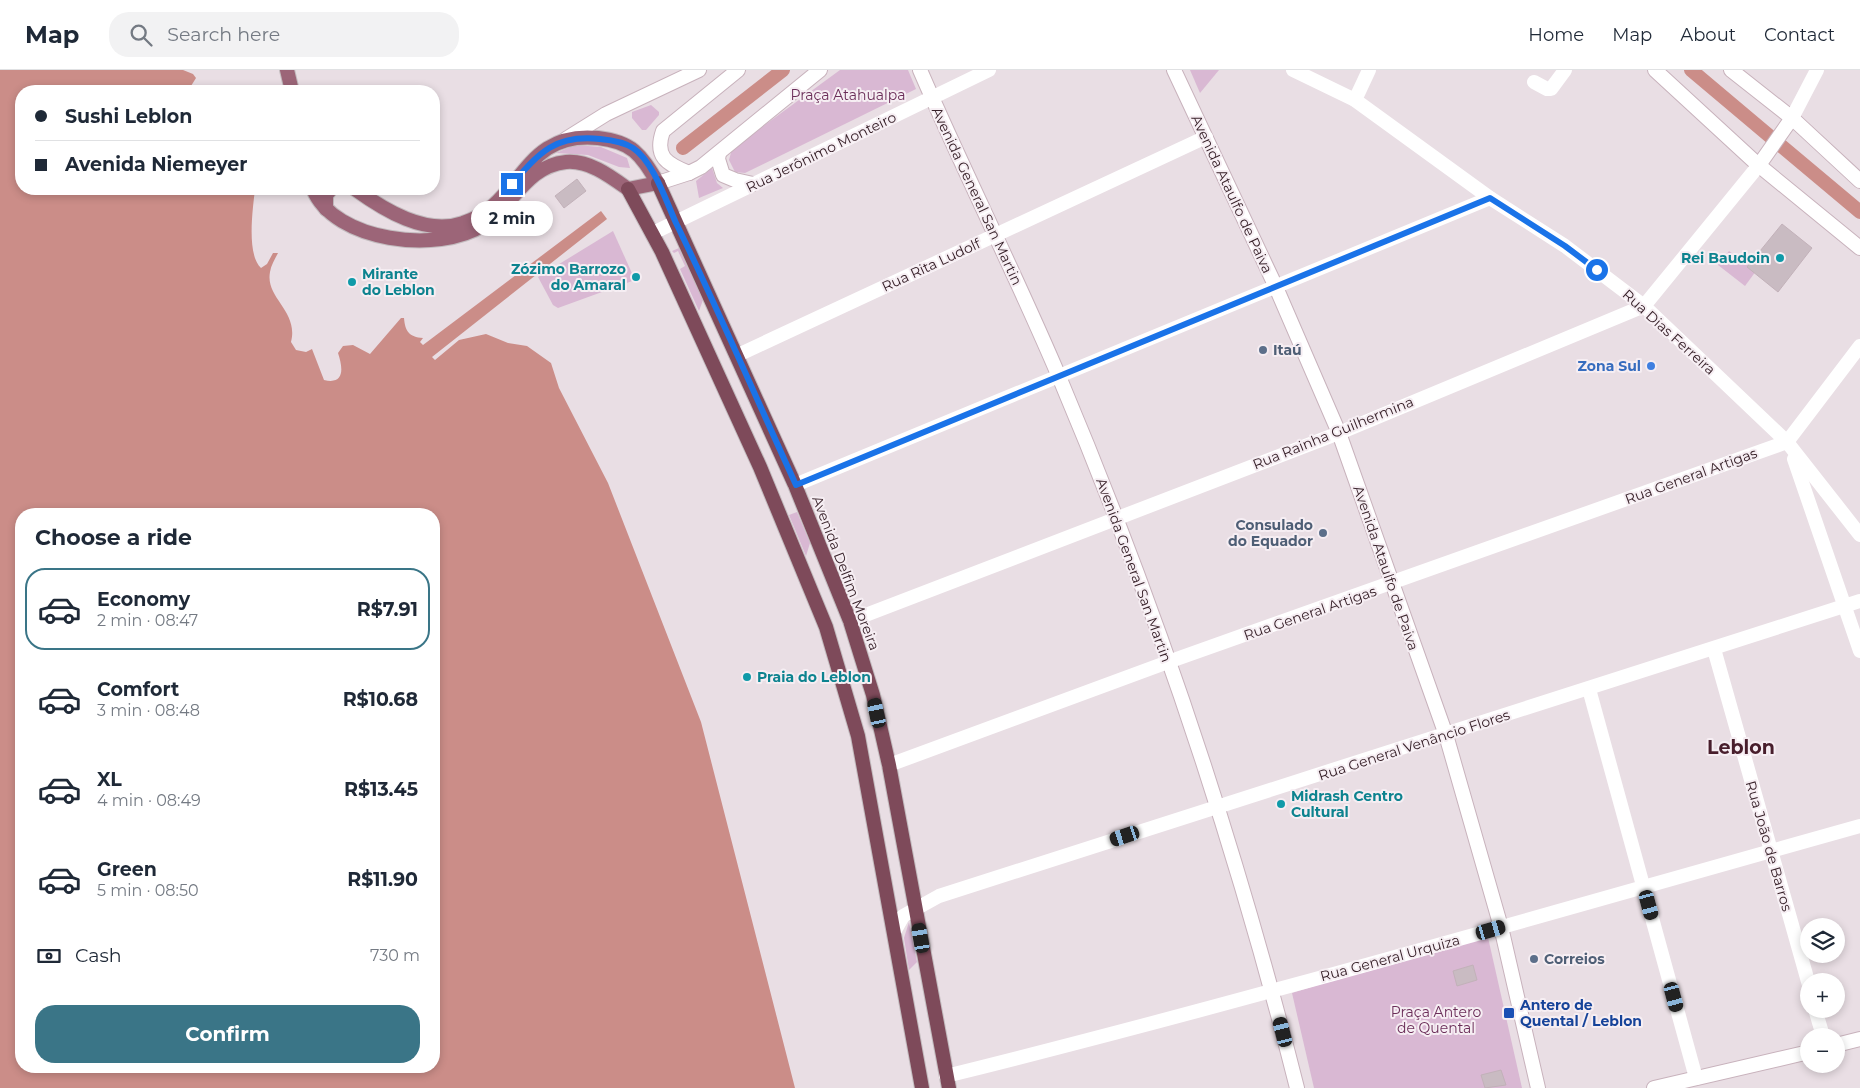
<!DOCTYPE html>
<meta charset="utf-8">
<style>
:root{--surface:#fff;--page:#f2f2f3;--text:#1f2937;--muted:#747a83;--line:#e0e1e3;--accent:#3a7587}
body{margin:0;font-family:Montserrat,sans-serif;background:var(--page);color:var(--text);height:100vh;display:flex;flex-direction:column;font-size:19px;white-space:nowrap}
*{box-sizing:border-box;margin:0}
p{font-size:16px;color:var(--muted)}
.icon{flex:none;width:28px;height:28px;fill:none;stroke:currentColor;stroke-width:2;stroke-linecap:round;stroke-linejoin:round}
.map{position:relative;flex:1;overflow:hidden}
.drawer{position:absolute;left:15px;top:438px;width:425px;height:565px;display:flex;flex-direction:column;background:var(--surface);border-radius:20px;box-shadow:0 2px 8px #0003}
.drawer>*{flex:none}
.top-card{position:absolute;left:15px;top:15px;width:425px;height:110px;border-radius:20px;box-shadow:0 2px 8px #0003;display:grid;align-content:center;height:110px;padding:0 20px;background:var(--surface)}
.fabs{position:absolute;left:1800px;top:848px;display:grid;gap:10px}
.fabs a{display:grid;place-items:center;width:45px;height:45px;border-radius:50%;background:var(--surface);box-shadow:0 2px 8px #0003;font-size:25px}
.end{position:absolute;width:22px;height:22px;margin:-11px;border:6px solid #1a73e8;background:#fff;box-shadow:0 0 0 2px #fff}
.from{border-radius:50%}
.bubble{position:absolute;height:35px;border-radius:18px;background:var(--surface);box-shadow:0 2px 8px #0003;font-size:16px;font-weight:700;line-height:35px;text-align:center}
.car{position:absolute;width:15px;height:30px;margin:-15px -8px;border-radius:6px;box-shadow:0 0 4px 1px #0007;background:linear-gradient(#222 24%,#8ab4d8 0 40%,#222 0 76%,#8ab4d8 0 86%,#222 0)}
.top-card b{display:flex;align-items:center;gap:18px;height:48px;font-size:19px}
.top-card b+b{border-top:1px solid var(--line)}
.top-card i{width:12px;height:12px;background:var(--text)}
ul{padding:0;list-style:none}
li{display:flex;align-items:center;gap:15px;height:82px;margin:0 10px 8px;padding:0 10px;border:2px solid transparent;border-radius:20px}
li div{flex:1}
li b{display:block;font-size:19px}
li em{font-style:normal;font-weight:700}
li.current{border-color:var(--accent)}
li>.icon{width:45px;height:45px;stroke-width:1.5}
h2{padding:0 20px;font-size:22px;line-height:60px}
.pay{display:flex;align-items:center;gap:12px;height:55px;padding:0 20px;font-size:19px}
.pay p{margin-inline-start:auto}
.button{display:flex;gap:10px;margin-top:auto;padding:10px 20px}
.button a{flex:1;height:58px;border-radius:20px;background:var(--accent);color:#fff;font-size:20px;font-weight:700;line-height:58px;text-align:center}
header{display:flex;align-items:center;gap:30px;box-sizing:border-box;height:70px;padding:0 25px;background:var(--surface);border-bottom:1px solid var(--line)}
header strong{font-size:24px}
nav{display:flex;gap:28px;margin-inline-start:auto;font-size:18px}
.search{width:350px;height:45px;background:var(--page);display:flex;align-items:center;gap:12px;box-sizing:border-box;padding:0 18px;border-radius:20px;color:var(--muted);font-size:19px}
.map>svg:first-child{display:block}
.green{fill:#d9b8d3}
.water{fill:#cb8d88;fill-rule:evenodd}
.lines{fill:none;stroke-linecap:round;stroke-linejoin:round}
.canal{stroke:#cb8d88;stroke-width:14}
.building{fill:#c9bbc2;stroke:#c2b1b9}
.secondary-casing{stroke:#c8b2bc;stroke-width:16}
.primary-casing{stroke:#c3bcbf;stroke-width:16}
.trunk-casing{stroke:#c3bcbf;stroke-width:16}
.minor{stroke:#fff;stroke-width:14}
.tertiary{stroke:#fff;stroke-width:14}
.secondary{stroke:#fff;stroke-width:14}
.primary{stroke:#9c6578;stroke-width:14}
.trunk{stroke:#7e4a5a;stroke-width:14}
.route{stroke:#1a73e8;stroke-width:6}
.culture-dot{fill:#0f9aa8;stroke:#f6eef3;stroke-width:2}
.service-dot{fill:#5c6f8a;stroke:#f6eef3;stroke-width:2}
.shop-dot{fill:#3f7fe0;stroke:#f6eef3;stroke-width:2}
.transit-dot{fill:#1a4fb4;stroke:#f6eef3;stroke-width:2}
.labels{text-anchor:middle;stroke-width:4;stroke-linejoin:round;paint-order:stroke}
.park-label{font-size:14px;fill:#6b2e59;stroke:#f6eef3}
.street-label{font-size:14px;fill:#372129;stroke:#f6eef3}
.culture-label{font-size:14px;font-weight:bold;fill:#0d838f;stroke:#f6eef3;text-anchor:start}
.service-label{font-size:14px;font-weight:bold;fill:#4e5e75;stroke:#f6eef3;text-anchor:start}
.shop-label{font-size:14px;font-weight:bold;fill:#366cbe;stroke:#f6eef3;text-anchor:end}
.transit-label{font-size:14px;font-weight:bold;fill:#164399;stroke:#f6eef3;text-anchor:start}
.district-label{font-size:19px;font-weight:bold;fill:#481e2c;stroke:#f6eef3}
</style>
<header>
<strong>Map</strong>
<div class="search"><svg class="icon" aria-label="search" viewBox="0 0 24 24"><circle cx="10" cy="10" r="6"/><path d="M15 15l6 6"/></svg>Search here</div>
<nav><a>Home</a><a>Map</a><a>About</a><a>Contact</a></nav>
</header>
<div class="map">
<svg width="1860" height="1018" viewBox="0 0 1860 1018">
<rect width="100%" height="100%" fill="#e9dee4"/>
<g class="green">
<path d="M 840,0 L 908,0 L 916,19 L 745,103 L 735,102 L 729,90 L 732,79 Z"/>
<path d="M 1190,0 L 1219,0 L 1200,23 Z"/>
<path d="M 651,35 L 659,42 L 659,45 L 646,60 L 642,60 L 632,48 L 632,42 Z"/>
<path d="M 575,75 L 601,77 L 627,88 L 630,98 L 619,97 L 588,85 L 556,83 Z"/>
<path d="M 712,98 L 717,113 L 723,118 L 699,128 L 696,111 Z"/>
<path d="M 613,161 L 635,210 L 558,238 L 553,235 L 538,207 Z"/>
<path d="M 679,178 L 703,230 L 699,241 L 680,199 L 685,196 L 678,181 L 674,183 L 672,181 Z"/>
<path d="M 1729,181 L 1756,201 L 1745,216 L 1718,195 Z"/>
<path d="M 797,442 L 810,473 L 806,486 L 789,445 Z"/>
<path d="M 909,852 L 917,892 L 909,900 L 904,868 Z"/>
<path d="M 1487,863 L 1522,1018 L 1314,1018 L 1292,923 Z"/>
</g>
<path class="water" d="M 0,0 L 183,0 L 193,4 L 196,8 L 191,16 L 175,21 L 21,21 L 21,119 L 255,119 C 253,138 246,184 261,198 L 267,194 L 273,183 L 278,183 C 275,189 271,195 270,202 C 265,228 299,241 291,272 L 296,280 L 306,282 L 312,279 L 324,310 C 345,315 343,298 338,283 L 343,276 L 353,275 L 370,284 L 401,248 L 404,248 C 405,261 409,267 423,268 L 420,272 L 423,275 L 601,141 L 607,149 L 432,287 L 435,290 L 459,270 L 486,264 L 508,273 L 527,276 L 551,293 L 559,318 L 608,413 L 701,652 L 795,1018 L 0,1018 ZM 21,444 L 434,444 L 434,996 L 21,996 Z"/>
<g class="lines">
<g class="canal">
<path d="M 1691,0 L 1860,142"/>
<path d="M 683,78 L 783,0"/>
</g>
</g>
<g class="building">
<path d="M 577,109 L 586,121 L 564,138 L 555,126 Z"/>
<path d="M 1782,154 L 1812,178 L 1778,222 L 1747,197 Z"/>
<path d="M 1473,895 L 1477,910 L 1457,916 L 1453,901 Z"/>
<path d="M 1501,1000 L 1506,1015 L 1485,1018 L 1481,1005 Z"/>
</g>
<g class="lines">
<defs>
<g id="secondary">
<path d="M 920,0 C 965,104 1016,205 1060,309 C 1157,539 1236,776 1297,1018"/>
<path d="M 1174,0 L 1275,215 L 1339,363 L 1446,665 L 1501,857 L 1538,1018"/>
<path d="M 1655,0 L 1756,93 L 1860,178"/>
<path d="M 1731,0 L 1792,48 L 1860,111"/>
<path d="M 566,69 L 606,44 L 699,0"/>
<path d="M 719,83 L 718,89 L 723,105 L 735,110 L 753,114"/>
<path d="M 1759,95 L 1792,48"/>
<path d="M 689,103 C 667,94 654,87 663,61 L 738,0"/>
<path d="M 658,113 L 689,103 L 701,97 L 820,0"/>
<path d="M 1836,975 L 1860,969"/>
<path d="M 1654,1018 L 1809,982"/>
</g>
<g id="primary">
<path d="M 287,0 L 292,21"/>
<path d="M 313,119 C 334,172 439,184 483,155 C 513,136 526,96 566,92 C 589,90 610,106 628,119 L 658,113 C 640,84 633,72 598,68 C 521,60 522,135 463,153 C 426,166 384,140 355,119"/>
<path d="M 326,139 L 326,125 L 331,119"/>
</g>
<g id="trunk">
<path d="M 658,113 L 795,415 L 850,551 L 873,625 L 889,695 L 949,1018"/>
<path d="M 628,119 L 662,182 L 760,397 L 826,557 L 858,666 L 922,1018"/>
</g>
</defs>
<use href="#secondary" class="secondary-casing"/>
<use href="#primary" class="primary-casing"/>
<use href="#trunk" class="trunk-casing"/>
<g class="minor">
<path d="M 1293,0 L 1355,30 L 1490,128 L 1565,176 L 1644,236 L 1787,372 L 1860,465"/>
<path d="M 1534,12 L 1547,19 L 1551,19 L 1565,0"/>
<path d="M 1355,30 L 1369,0"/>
<path d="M 1792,48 L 1817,0"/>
<path d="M 653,163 L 989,0"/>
<path d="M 738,285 L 1206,67"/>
<path d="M 1794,389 L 1860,581"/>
<path d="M 795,415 L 1490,128"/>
<path d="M 850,551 L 1339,363 L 1644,236 L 1759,95"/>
<path d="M 1714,579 L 1809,915"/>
<path d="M 1589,619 L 1696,1008"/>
<path d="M 889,695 L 1168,592 L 1787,372 L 1860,276"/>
<path d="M 1815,939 L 1823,966"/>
<path d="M 946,1006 C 1253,930 1556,841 1860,756"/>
</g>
<path class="tertiary" d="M 894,862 L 903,846 L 939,826 L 1860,531"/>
<use href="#secondary" class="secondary"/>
<use href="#primary" class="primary"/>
<use href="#trunk" class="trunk"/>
</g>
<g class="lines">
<path class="route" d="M 512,114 C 539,83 555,64 600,69 C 610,70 624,72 633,78 C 653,91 666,131 676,153 C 718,239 756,328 796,415 L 1490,128 L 1565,176 L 1597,200"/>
</g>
<g class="culture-dot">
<circle cx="1780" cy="188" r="5"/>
<circle cx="636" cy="207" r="5"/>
<circle cx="352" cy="212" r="5"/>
<circle cx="747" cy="607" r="5"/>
<circle cx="1281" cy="734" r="5"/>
</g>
<g class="service-dot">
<circle cx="1263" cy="280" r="5"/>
<circle cx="1323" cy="463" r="5"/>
<circle cx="1534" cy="889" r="5"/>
</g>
<circle class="shop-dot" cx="1651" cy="296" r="5"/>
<rect class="transit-dot" x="1503" y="937" width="12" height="12" rx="2.5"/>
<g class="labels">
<g class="park-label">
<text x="848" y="30">Praça Atahualpa</text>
<text x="1436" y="947">Praça Antero<tspan x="1436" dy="16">de Quental</tspan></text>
</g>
<g class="street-label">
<text transform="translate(821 82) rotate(-26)" y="5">Rua Jerônimo Monteiro</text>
<text transform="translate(1232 124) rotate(65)" y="5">Avenida Ataulfo de Paiva</text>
<text transform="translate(977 126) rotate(65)" y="5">Avenida General San Martin</text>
<text transform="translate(931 195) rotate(-25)" y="5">Rua Rita Ludolf</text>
<text transform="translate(1669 262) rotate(42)" y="5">Rua Dias Ferreira</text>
<text transform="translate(1333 363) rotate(-22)" y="5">Rua Rainha Guilhermina</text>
<text transform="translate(1691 406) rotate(-20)" y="5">Rua General Artigas</text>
<text transform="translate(1386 498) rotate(71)" y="5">Avenida Ataulfo de Paiva</text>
<text transform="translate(1134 500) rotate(70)" y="5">Avenida General San Martin</text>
<text transform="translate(846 503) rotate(69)" y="5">Avenida Delfim Moreira</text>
<text transform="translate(1310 543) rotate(-19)" y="5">Rua General Artigas</text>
<text transform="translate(1414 675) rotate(-18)" y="5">Rua General Venâncio Flores</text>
<text transform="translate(1769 776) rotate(74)" y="5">Rua João de Barros</text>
<text transform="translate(1390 888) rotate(-15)" y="5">Rua General Urquiza</text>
</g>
<g class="culture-label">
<text x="1770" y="193" text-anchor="end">Rei Baudoin</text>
<text x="626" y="204" text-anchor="end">Zózimo Barrozo<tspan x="626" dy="16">do Amaral</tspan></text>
<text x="362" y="209">Mirante<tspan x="362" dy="16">do Leblon</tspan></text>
<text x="757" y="612">Praia do Leblon</text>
<text x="1291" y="731">Midrash Centro<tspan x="1291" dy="16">Cultural</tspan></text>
</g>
<g class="service-label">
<text x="1273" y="285">Itaú</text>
<text x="1313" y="460" text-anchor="end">Consulado<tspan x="1313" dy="16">do Equador</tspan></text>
<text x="1544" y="894">Correios</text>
</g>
<g class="shop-label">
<text x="1641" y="301">Zona Sul</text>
</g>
<g class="transit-label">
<text x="1520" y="940">Antero de<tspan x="1520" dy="16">Quental / Leblon</tspan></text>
</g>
<g class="district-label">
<text x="1741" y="684">Leblon</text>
</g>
</g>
</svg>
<div class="fabs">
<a><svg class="icon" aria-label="layers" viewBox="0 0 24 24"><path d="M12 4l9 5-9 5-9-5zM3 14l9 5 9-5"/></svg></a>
<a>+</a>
<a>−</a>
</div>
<i class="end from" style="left:1597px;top:200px"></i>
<i class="end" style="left:512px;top:114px"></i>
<div class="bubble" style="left:471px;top:131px;width:82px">2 min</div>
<i class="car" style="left:877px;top:643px;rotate:348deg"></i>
<i class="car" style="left:1125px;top:766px;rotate:252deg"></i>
<i class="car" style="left:1649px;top:835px;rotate:165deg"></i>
<i class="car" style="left:1491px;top:860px;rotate:74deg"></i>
<i class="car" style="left:921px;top:868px;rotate:350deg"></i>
<i class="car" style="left:1674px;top:927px;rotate:165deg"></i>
<i class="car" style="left:1283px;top:962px;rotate:346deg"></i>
<div class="top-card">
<b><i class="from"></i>Sushi Leblon</b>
<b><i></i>Avenida Niemeyer</b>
</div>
<section class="drawer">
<h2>Choose a ride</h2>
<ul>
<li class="current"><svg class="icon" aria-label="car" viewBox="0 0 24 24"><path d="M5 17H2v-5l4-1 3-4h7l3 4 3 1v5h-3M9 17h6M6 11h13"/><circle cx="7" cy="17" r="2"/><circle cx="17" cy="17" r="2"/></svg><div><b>Economy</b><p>2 min · 08:47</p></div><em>R$7.91</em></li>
<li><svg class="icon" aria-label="car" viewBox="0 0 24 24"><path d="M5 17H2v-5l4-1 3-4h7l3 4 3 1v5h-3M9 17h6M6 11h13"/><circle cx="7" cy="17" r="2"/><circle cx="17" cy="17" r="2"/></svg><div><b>Comfort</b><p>3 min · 08:48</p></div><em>R$10.68</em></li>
<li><svg class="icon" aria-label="car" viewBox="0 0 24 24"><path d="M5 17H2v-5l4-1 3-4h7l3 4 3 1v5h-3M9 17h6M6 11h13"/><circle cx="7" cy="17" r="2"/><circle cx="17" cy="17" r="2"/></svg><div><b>XL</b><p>4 min · 08:49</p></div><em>R$13.45</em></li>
<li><svg class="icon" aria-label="car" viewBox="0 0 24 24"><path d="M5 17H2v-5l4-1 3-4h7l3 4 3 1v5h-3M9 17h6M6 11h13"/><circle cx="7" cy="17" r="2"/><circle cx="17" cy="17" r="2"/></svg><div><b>Green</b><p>5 min · 08:50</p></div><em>R$11.90</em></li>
</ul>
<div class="pay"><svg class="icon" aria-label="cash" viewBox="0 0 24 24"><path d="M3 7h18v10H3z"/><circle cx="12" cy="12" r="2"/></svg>Cash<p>730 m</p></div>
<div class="button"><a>Confirm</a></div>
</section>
</div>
